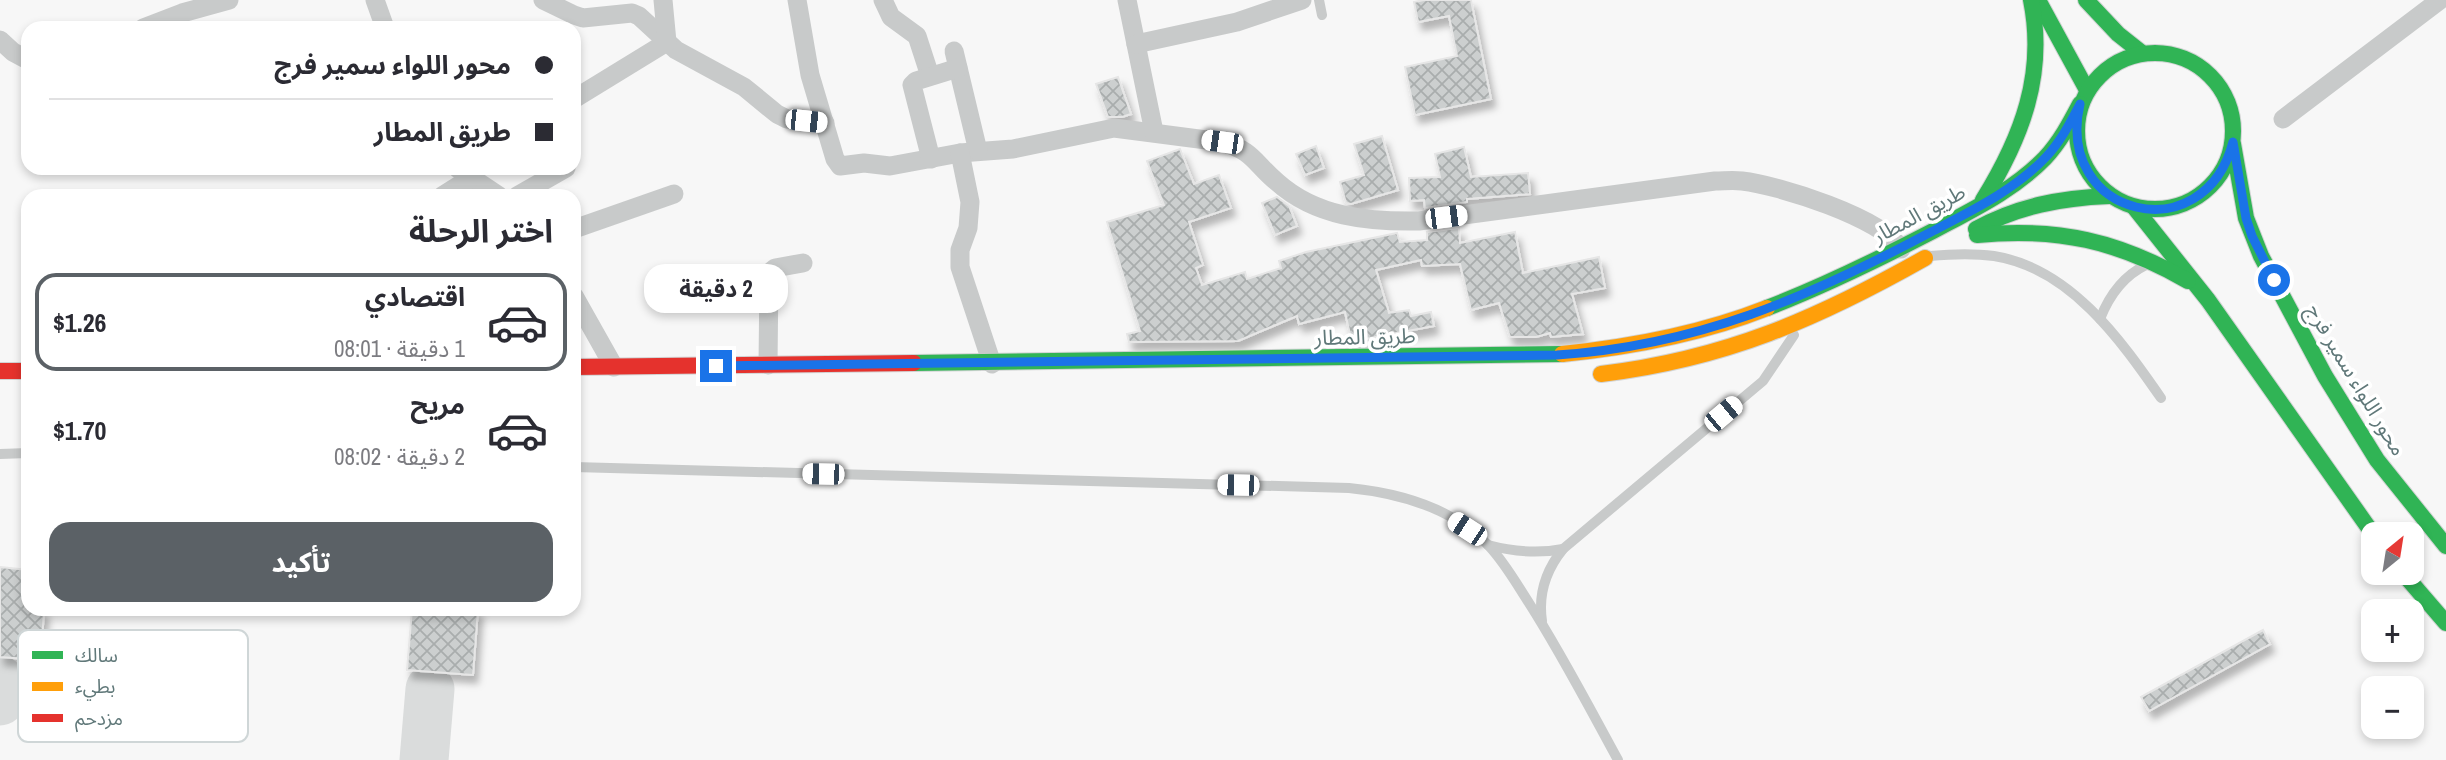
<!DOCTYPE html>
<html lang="ar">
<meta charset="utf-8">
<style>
:root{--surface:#fff;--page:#f2f2f3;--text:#2b2b33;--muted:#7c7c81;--line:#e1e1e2;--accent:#5b6166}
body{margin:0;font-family:"Archivo Narrow","Noto Sans Arabic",sans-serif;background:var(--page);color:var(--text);direction:rtl;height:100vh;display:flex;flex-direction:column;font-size:26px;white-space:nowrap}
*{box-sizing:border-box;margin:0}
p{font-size:23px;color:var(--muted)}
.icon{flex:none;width:38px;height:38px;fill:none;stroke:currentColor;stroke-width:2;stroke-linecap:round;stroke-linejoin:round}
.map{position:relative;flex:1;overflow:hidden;direction:ltr}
.side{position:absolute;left:21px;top:189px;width:560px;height:427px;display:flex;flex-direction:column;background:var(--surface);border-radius:21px;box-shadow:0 4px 10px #0003;direction:rtl}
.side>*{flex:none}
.top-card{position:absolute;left:21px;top:21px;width:560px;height:154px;border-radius:21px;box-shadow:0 4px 10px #0003;direction:rtl;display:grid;align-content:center;height:154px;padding:0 28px;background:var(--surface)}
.needle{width:46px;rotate:30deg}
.controls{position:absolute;left:2361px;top:522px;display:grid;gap:14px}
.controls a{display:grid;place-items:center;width:63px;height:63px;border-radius:14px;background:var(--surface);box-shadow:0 4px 10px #0003;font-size:35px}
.end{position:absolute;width:32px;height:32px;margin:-16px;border:9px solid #1a73e8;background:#fff;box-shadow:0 0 0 4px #fff}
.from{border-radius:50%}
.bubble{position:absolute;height:49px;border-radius:21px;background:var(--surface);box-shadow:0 4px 10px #0003;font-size:23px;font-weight:700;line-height:49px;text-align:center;direction:rtl}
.car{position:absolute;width:21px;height:42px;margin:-21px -10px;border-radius:9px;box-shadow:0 0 5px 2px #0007;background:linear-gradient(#fff 24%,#345 0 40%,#fff 0 76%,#345 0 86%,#fff 0)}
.top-card b{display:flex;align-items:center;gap:24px;height:66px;font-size:26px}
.top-card b+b{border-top:2px solid var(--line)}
.top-card i{width:18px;height:18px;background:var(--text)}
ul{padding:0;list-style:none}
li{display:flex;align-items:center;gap:21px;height:98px;margin:0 14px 10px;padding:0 14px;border:4px solid transparent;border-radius:21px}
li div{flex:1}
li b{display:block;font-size:26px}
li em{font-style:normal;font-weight:700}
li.selected{border-color:var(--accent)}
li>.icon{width:63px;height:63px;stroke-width:1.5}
h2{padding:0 28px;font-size:32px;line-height:84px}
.button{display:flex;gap:14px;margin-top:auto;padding:14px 28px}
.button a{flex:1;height:80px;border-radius:21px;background:var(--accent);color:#fff;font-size:28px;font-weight:700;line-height:80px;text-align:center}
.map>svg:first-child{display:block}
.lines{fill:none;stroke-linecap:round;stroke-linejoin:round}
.taxiway{stroke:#dadcdc;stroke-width:49}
.building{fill:url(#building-cross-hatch);stroke:#e6e6e6;stroke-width:2;filter:url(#shadow)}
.fast-casing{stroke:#d2d4d4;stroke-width:18}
.slow-casing{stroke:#d2d4d4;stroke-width:18}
.jam-casing{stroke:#d2d4d4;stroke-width:18}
.lane{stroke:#c8caca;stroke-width:10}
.street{stroke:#c8caca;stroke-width:19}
.fast{stroke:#30b455;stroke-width:16}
.slow{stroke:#ff9f0a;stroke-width:16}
.jam{stroke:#e5322d;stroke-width:16}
.route{stroke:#1a73e8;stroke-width:9}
.labels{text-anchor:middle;stroke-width:7;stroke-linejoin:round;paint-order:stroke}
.street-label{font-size:21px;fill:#607879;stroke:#fff}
.key{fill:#fff;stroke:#cfd6d7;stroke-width:2}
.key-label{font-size:19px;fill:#607879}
</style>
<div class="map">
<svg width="2446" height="760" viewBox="0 0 2446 760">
<defs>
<pattern id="building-cross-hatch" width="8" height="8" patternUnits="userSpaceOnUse" patternTransform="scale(1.75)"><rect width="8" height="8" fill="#cccfcf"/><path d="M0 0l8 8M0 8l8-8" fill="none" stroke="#a9adad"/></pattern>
<filter id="shadow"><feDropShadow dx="4.5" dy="8" stdDeviation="3.5" flood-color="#0004"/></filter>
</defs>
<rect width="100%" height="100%" fill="#f7f7f7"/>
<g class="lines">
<g class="taxiway">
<path d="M 0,701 L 1,681"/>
<path d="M 424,760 L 430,689"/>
</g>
</g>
<g class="building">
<path d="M 1424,0 L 1471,0 L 1491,99 L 1415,115 L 1405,67 L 1457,56 L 1449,16 L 1418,22 L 1414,2 Z"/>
<path d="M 1118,77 L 1131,114 L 1122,117 L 1108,117 L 1096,84 Z"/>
<path d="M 1382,136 L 1398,190 L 1351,204 L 1346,203 L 1340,182 L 1364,175 L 1354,144 Z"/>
<path d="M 1316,146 L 1324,168 L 1305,175 L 1296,154 Z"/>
<path d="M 1464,147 L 1471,177 L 1528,173 L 1530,194 L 1467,199 L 1467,202 L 1425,208 L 1424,200 L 1410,201 L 1409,178 L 1440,177 L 1435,154 Z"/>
<path d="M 1180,149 L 1194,184 L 1219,175 L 1231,208 L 1189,222 L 1203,265 L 1196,268 L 1202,285 L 1245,272 L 1247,279 L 1281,268 L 1279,261 L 1306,252 L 1397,233 L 1400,242 L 1427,240 L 1427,232 L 1459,228 L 1460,243 L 1515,232 L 1523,273 L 1599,257 L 1605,288 L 1572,294 L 1583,334 L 1551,337 L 1550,333 L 1536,337 L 1510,337 L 1499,303 L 1471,310 L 1460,264 L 1422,266 L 1421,260 L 1376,270 L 1389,313 L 1409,310 L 1411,316 L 1431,312 L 1434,326 L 1365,339 L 1351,339 L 1345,312 L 1299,324 L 1297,316 L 1238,341 L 1129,342 L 1127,334 L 1140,331 L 1107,222 L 1164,205 L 1147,161 Z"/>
<path d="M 1277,197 L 1289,206 L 1297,226 L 1275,235 L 1262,203 Z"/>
<path d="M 0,567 L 28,570 L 28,609 L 44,609 L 41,660 L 0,657 Z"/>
<path d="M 412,609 L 478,609 L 473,675 L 407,670 Z"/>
<path d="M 2263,630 L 2270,644 L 2149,711 L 2141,697 Z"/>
</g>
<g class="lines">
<defs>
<g id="fast">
<path d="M 2038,0 L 2087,90"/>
<path d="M 2086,0 L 2118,34 L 2142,53"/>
<circle cx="2155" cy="131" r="78"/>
<path d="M 2233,144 L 2246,218 L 2261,256 L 2325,376 L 2377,460 L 2446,546"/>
<path d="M 1983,200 C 2022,137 2046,74 2031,0"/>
<path d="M 2134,207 L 2208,300 L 2373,534"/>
<path d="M 1976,229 C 2018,206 2061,198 2109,196"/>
<path d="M 1977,235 C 2057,227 2119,241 2188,281"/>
<path d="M 1767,308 C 1824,286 1879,259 1933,231 C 1972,210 2014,190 2045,158 C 2060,142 2070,123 2080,104"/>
<path d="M 914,363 L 1562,354"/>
<path d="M 2402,572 L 2446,623"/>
</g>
<g id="slow">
<path d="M 1562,354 C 1632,347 1701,334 1767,308"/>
<path d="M 1601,374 C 1725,359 1817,319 1925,258"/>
</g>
<g id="jam">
<path d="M 574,367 L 914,363"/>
<path d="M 0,371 L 28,371"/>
</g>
</defs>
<use href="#fast" class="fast-casing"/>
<use href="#slow" class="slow-casing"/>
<use href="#jam" class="jam-casing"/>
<g class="lane">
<path d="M 1319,0 L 1322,15"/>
<path d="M 1930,256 C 1951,254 1972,253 1994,256 C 2070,268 2120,339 2161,398"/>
<path d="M 2100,319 C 2109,296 2123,276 2146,265"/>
<path d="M 0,454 L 28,453"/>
<path d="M 574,467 L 1349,488 C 1399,493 1453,508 1489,546 C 1505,563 1516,583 1529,603 C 1561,653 1589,707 1618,760"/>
<path d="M 1488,545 C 1514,552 1537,554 1563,549"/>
<path d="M 1542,621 C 1538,594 1546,570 1563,549 L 1763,381 L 1794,335"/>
</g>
<g class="street">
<path d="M 375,0 L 385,28"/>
<path d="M 543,0 L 574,15 L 583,18 L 632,13 L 639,16 L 676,50 L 744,87 L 777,114 L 787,119 L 825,123"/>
<path d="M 797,0 L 810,75 L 835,159 L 840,166 L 864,163 L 890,166 L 960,153 L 1013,149 L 1114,128 L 1222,142 C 1254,151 1254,163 1277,182 C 1316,217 1368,222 1419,221 L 1715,181 C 1724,181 1733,180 1742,181 C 1778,185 1883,218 1901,249"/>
<path d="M 883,0 L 891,17 L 917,36 L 930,76"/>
<path d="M 1127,0 L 1154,132"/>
<path d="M 143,28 L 182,13 L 229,0"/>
<path d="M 0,40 L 13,52 L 28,60"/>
<path d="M 1136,44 L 1237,22 L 1302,0"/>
<path d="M 954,51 L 978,151"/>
<path d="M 574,99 L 667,42 L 663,0"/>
<path d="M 2283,119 L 2440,0"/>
<path d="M 960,153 L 970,202 L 968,228 L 960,250 L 960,267 L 992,364"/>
<path d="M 931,159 L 912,85 L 916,81 L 958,68"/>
<path d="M 457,168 L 499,196"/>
<path d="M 442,196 L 472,177"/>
<path d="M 517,196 L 566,168"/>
<path d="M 574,229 L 674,194"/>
<path d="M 574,296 L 614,367"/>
<path d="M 768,365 L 769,273 L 775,268 L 803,263"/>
</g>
<use href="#fast" class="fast"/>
<use href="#slow" class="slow"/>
<use href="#jam" class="jam"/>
</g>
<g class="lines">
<path class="route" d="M 716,366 L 1557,355 C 1697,346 1809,297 1931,232 C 1971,211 2015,190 2046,157 C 2061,141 2070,123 2080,104 C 2054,217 2204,253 2233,142 L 2246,218 L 2252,236 L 2274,280"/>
</g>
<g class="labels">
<g class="street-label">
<text transform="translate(1919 214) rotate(-28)" y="7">طريق المطار</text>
<text transform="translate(1365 337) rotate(-1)" y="7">طريق المطار</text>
<text transform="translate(2356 380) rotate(59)" y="7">محور اللواء سمير فرج</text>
</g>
</g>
<rect x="18" y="630" width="230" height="112" rx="10" class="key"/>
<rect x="32" y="651" width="31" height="8" fill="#30b455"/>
<rect x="32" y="682" width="31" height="9" fill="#ff9f0a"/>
<rect x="32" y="714" width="31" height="8" fill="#e5322d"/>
<g class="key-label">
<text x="75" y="662">سالك</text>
<text x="75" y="693">بطيء</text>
<text x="75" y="725">مزدحم</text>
</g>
</svg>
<div class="controls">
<a><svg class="needle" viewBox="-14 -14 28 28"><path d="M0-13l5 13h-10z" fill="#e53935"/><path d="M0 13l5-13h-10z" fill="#7c7c81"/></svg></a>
<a>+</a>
<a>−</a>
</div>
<i class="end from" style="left:2274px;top:280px"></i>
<i class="end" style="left:716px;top:366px"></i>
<div class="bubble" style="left:644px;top:264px;width:144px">2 دقيقة</div>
<i class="car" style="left:806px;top:121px;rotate:96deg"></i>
<i class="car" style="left:1222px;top:142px;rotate:278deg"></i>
<i class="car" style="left:1446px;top:217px;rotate:83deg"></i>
<i class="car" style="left:1723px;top:414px;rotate:50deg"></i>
<i class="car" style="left:823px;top:474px;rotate:271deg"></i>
<i class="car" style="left:1238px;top:485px;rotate:271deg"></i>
<i class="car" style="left:1467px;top:529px;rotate:303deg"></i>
<div class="top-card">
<b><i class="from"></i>محور اللواء سمير فرج</b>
<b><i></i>طريق المطار</b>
</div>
<section class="side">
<h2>اختر الرحلة</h2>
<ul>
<li class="selected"><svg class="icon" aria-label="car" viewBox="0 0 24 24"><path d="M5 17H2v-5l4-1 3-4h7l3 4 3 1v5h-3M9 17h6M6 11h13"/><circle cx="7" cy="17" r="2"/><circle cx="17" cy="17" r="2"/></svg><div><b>اقتصادي</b><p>1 دقيقة · 08:01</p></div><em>$1.26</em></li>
<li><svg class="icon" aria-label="car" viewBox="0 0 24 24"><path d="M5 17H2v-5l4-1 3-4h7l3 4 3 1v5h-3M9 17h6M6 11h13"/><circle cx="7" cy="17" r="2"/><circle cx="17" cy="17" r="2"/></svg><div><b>مريح</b><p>2 دقيقة · 08:02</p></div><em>$1.70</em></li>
</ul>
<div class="button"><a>تأكيد</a></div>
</section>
</div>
